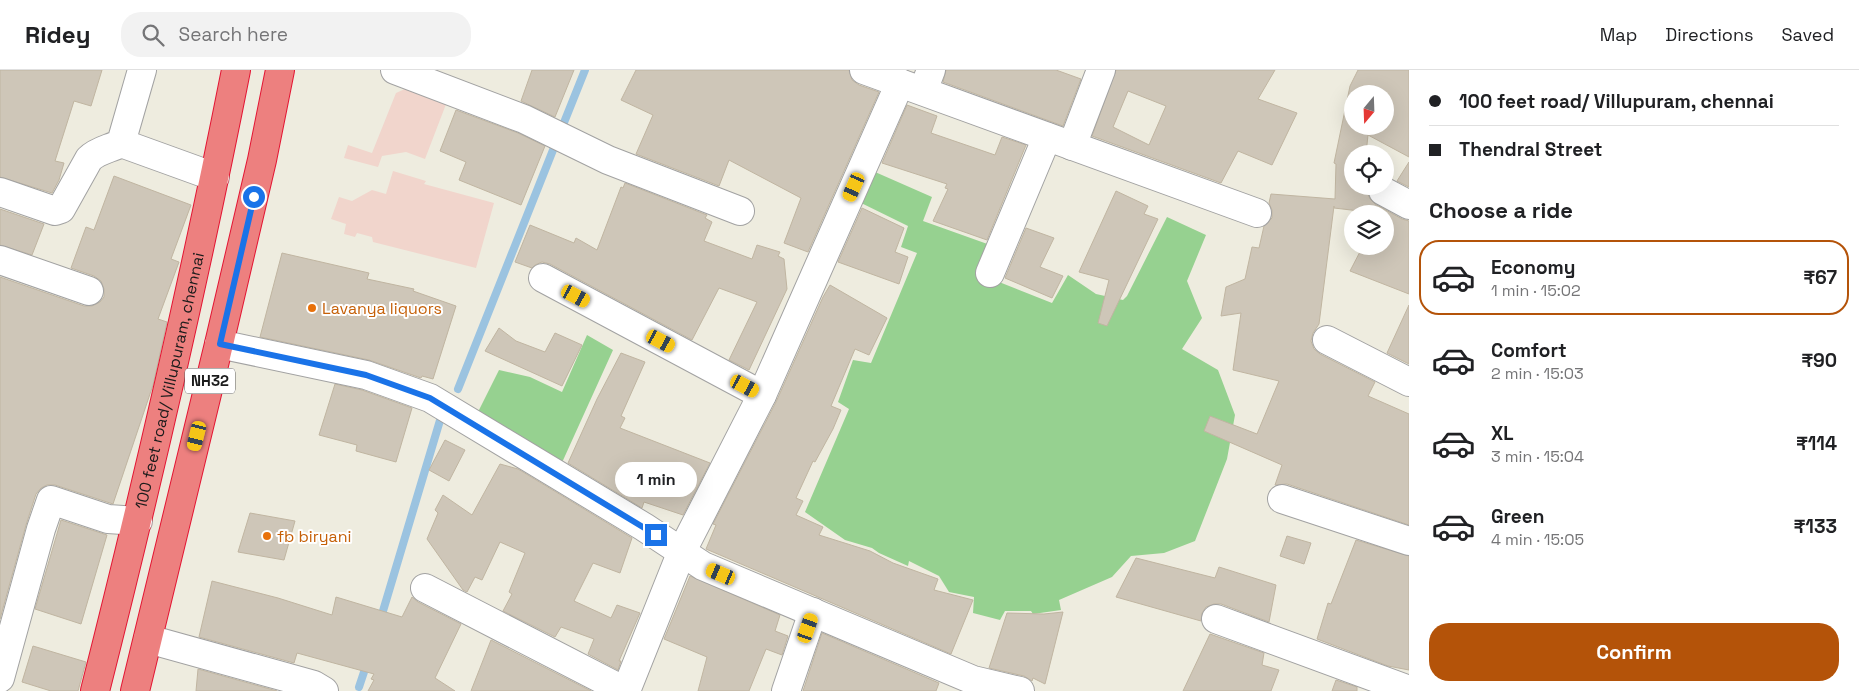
<!DOCTYPE html>
<meta charset="utf-8">
<style>
:root{--surface:#fff;--page:#f2f2f2;--text:#202124;--muted:#757577;--line:#e0e0e0;--accent:#b45309}
body{margin:0;font-family:"Space Grotesk",sans-serif;background:var(--page);color:var(--text);height:100vh;display:flex;flex-direction:column;font-size:19px;white-space:nowrap}
*{box-sizing:border-box;margin:0}
p{font-size:16px;color:var(--muted)}
.icon{flex:none;width:28px;height:28px;fill:none;stroke:currentColor;stroke-width:2;stroke-linecap:round;stroke-linejoin:round}
.map{position:relative;flex:1;overflow:hidden}
.sheet{display:flex;flex-direction:column;background:var(--surface);width:450px}
.sheet>*{flex:none}
.banner{display:grid;align-content:center;height:110px;padding:0 20px;background:var(--surface)}
.needle{width:32px;rotate:199deg}
.fabs{position:absolute;left:1344px;top:15px;display:grid;gap:10px}
.fabs a{display:grid;place-items:center;width:50px;height:50px;border-radius:50%;background:var(--surface);box-shadow:0 5px 20px #0002;font-size:25px}
.end{position:absolute;width:22px;height:22px;margin:-11px;border:6px solid #1a73e8;background:#fff;box-shadow:0 0 0 2px #fff}
.from{border-radius:50%}
.bubble{position:absolute;height:35px;border-radius:18px;background:var(--surface);box-shadow:0 5px 20px #0002;font-size:16px;font-weight:700;line-height:35px;text-align:center}
.car{position:absolute;width:15px;height:30px;margin:-15px -8px;border-radius:6px;box-shadow:0 0 4px 1px #0007;background:linear-gradient(#f5c518 24%,#345 0 40%,#f5c518 0 76%,#345 0 86%,#f5c518 0)}
.banner b{display:flex;align-items:center;gap:18px;height:48px;font-size:19px}
.banner b+b{border-top:1px solid var(--line)}
.banner i{width:12px;height:12px;background:var(--text)}
ul{padding:0;list-style:none}
li{display:flex;align-items:center;gap:15px;height:75px;margin:0 10px 8px;padding:0 10px;border:2px solid transparent;border-radius:20px}
li div{flex:1}
li b{display:block;font-size:19px}
li em{font-style:normal;font-weight:700}
li.current{border-color:var(--accent)}
li>.icon{width:45px;height:45px;stroke-width:1.5}
h2{padding:0 20px;font-size:22px;line-height:60px}
.cta{display:flex;gap:10px;margin-top:auto;padding:10px 20px}
.cta a{flex:1;height:58px;border-radius:20px;background:var(--accent);color:#fff;font-size:20px;font-weight:700;line-height:58px;text-align:center}
header{display:flex;align-items:center;gap:30px;box-sizing:border-box;height:70px;padding:0 25px;background:var(--surface);border-bottom:1px solid var(--line)}
header strong{font-size:24px}
nav{display:flex;gap:28px;margin-inline-start:auto;font-size:18px}
.search{width:350px;height:45px;background:var(--page);display:flex;align-items:center;gap:12px;box-sizing:border-box;padding:0 18px;border-radius:20px;color:var(--muted);font-size:19px}
main{display:flex;flex:1;min-height:0}
.map>svg:first-child{display:block}
.commercial{fill:#f1d5cc}
.forest{fill:#96d190}
.lines{fill:none;stroke-linecap:round;stroke-linejoin:round}
.stream{stroke:#9bc3e0;stroke-width:8}
.building{fill:#cec6b8;stroke:#c0b5a1;fill-rule:evenodd}
.minor-casing{stroke:#a2a2a2;stroke-width:30}
.highway-casing{stroke:#e31533;stroke-width:30}
.minor{stroke:#fff;stroke-width:28}
.highway{stroke:#ed807f;stroke-width:28}
.route{stroke:#1a73e8;stroke-width:6}
.food-dot{fill:#e8710a;stroke:#fff;stroke-width:2}
.labels{text-anchor:middle;stroke-width:4;stroke-linejoin:round;paint-order:stroke}
.shield{fill:#fff;stroke:#5f5f5f;stroke-width:1}
.shield-label{font-size:15px;font-weight:bold;fill:#1b1b1b}
.food-label{font-size:16px;fill:#c56008;stroke:#fff;text-anchor:start}
.street-label{font-size:16px;fill:#1b1b1b;stroke:#fff}
</style>
<header>
<strong>Ridey</strong>
<div class="search"><svg class="icon" aria-label="search" viewBox="0 0 24 24"><circle cx="10" cy="10" r="6"/><path d="M15 15l6 6"/></svg>Search here</div>
<nav><a>Map</a><a>Directions</a><a>Saved</a></nav>
</header>
<main>
<div class="map">
<svg width="1409" height="621" viewBox="0 0 1409 621">
<rect width="100%" height="100%" fill="#eeecdf"/>
<g class="commercial">
<path d="M 407,18 L 419,25 L 427,22 L 448,29 L 425,89 L 406,82 L 382,86 L 378,97 L 344,88 L 348,75 L 372,83 L 396,23 Z"/>
<path d="M 393,101 L 426,111 L 424,114 L 494,133 L 476,198 L 373,172 L 372,167 L 357,163 L 355,167 L 344,164 L 346,154 L 331,149 L 339,127 L 352,131 L 372,120 L 386,124 Z"/>
</g>
<g class="forest">
<path d="M 866,98 L 932,127 L 923,151 L 993,176 L 984,206 L 1052,233 L 1068,205 L 1096,224 L 1123,230 L 1127,226 L 1167,147 L 1206,165 L 1187,211 L 1202,248 L 1182,279 L 1218,300 L 1235,345 L 1227,389 L 1195,471 L 1164,483 L 1131,486 L 1112,507 L 1059,530 L 1061,540 L 1033,544 L 1031,541 L 1005,541 L 1000,550 L 973,543 L 974,527 L 949,522 L 939,506 L 909,491 L 908,496 L 879,483 L 872,478 L 845,470 L 805,442 L 849,339 L 838,332 L 853,290 L 871,293 L 917,183 L 901,177 L 908,156 L 853,129 Z"/>
<path d="M 587,265 L 613,280 L 560,397 L 476,346 L 499,300 L 530,307 L 562,322 Z"/>
</g>
<g class="lines">
<g class="stream">
<path d="M 563,55 L 585,0"/>
<path d="M 458,319 L 555,75"/>
<path d="M 380,551 L 441,347"/>
<path d="M 359,617 L 367,593"/>
</g>
</g>
<g class="building">
<path d="M 0,0 L 102,0 L 91,36 L 74,31 L 55,91 L 64,93 L 59,110 L 52,123 L 0,107 Z"/>
<path d="M 532,0 L 574,0 L 555,47 L 521,31 Z"/>
<path d="M 636,0 L 849,0 L 852,10 L 859,15 L 879,22 L 808,182 L 784,173 L 801,128 L 729,90 L 719,116 L 636,84 L 653,45 L 621,30 Z"/>
<path d="M 946,0 L 1056,0 L 1081,9 L 1063,56 L 943,12 Z"/>
<path d="M 1116,0 L 1275,0 L 1258,29 L 1297,43 L 1272,95 L 1238,81 L 1221,113 L 1092,66 ZM 1128,21 L 1166,36 L 1149,75 L 1113,57 Z"/>
<path d="M 1358,0 L 1409,0 L 1409,87 L 1368,65 L 1366,84 L 1352,84 L 1352,116 L 1369,116 L 1367,122 L 1370,129 L 1375,134 L 1402,149 L 1409,151 L 1409,224 L 1350,201 L 1363,176 L 1385,176 L 1385,144 L 1334,138 L 1334,136 L 1319,254 L 1313,263 L 1311,271 L 1314,279 L 1320,284 L 1375,312 L 1368,326 L 1409,344 L 1409,455 L 1287,414 L 1275,415 L 1282,395 L 1204,361 L 1210,346 L 1257,364 L 1279,311 L 1233,300 L 1241,243 L 1221,246 L 1226,217 L 1245,209 L 1252,177 L 1259,178 L 1264,156 L 1272,148 L 1272,140 L 1269,133 L 1271,124 L 1335,129 L 1336,94 L 1334,93 L 1350,16 ZM 1352,24 L 1385,24 L 1385,56 L 1352,56 Z"/>
<path d="M 907,35 L 937,46 L 931,63 L 995,85 L 1002,67 L 1026,75 L 987,170 L 933,151 L 948,119 L 945,118 L 947,114 L 882,93 Z"/>
<path d="M 456,40 L 518,63 L 545,76 L 521,135 L 459,110 L 466,92 L 440,81 Z"/>
<path d="M 1409,92 L 1409,117 L 1397,111 Z"/>
<path d="M 114,106 L 191,135 L 171,189 L 179,192 L 158,249 L 167,252 L 153,315 L 113,434 L 55,415 L 47,415 L 41,418 L 36,424 L 26,455 L 0,549 L 0,207 L 84,236 L 92,236 L 100,232 L 104,227 L 104,219 L 101,211 L 94,206 L 71,198 L 86,157 L 94,160 Z"/>
<path d="M 625,113 L 707,145 L 705,148 L 712,152 L 704,171 L 752,189 L 757,175 L 780,182 L 778,186 L 784,189 L 787,219 L 749,300 L 729,290 L 757,232 L 719,218 L 692,270 L 550,194 L 542,192 L 535,195 L 532,198 L 515,192 L 530,155 L 574,173 L 576,168 L 597,180 L 621,117 L 623,118 Z"/>
<path d="M 1116,121 L 1148,136 L 1144,144 L 1158,149 L 1107,256 L 1098,253 L 1109,210 L 1079,202 Z"/>
<path d="M 862,138 L 904,158 L 895,182 L 908,187 L 899,214 L 838,192 Z"/>
<path d="M 0,139 L 44,154 L 32,185 L 0,175 Z"/>
<path d="M 1026,158 L 1054,168 L 1040,197 L 1063,206 L 1052,228 L 1005,208 Z"/>
<path d="M 282,183 L 369,203 L 367,209 L 414,219 L 413,221 L 456,236 L 433,309 L 422,306 L 421,308 L 369,290 L 260,267 Z"/>
<path d="M 830,215 L 887,248 L 869,285 L 855,279 L 831,336 L 841,340 L 833,359 L 815,392 L 813,391 L 796,428 L 803,431 L 796,445 L 823,457 L 819,465 L 870,481 L 893,493 L 938,509 L 934,520 L 973,530 L 951,584 L 706,479 L 716,455 L 713,454 L 776,332 L 823,227 Z"/>
<path d="M 1409,235 L 1409,294 L 1387,283 Z"/>
<path d="M 499,258 L 516,271 L 545,282 L 555,263 L 582,275 L 562,316 L 485,281 Z"/>
<path d="M 621,283 L 645,292 L 621,346 L 625,348 L 620,358 L 710,393 L 683,445 L 644,432 L 642,438 L 568,393 L 597,329 Z"/>
<path d="M 335,314 L 362,320 L 412,338 L 396,392 L 356,381 L 357,375 L 319,365 Z"/>
<path d="M 445,370 L 465,380 L 449,411 L 429,400 Z"/>
<path d="M 500,394 L 518,399 L 632,468 L 620,503 L 593,493 L 574,531 L 611,548 L 617,535 L 640,543 L 619,591 L 621,591 L 618,600 L 588,584 L 594,569 L 561,557 L 555,567 L 503,541 L 512,524 L 509,522 L 525,483 L 500,472 L 482,510 L 475,507 L 467,522 L 463,520 L 427,469 L 438,443 L 435,440 L 443,425 L 472,445 Z"/>
<path d="M 250,443 L 295,451 L 284,490 L 238,482 Z"/>
<path d="M 61,450 L 107,465 L 81,554 L 35,539 Z"/>
<path d="M 1287,466 L 1311,473 L 1304,494 L 1280,486 Z"/>
<path d="M 1356,470 L 1409,486 L 1409,600 L 1388,596 L 1317,569 L 1328,533 L 1331,534 Z"/>
<path d="M 1136,488 L 1215,508 L 1219,497 L 1276,515 L 1269,552 L 1221,534 L 1214,534 L 1206,537 L 1202,543 L 1201,551 L 1116,527 Z"/>
<path d="M 690,506 L 780,545 L 775,561 L 788,566 L 782,585 L 766,579 L 749,621 L 698,621 L 707,587 L 664,569 Z"/>
<path d="M 212,511 L 278,528 L 332,545 L 336,527 L 402,547 L 412,527 L 418,532 L 461,554 L 435,608 L 455,621 L 368,621 L 374,610 L 371,609 L 374,604 L 297,583 L 294,593 L 199,567 Z"/>
<path d="M 1063,542 L 1045,614 L 1033,608 L 1032,611 L 1024,606 L 989,598 L 1007,543 L 1044,544 Z"/>
<path d="M 822,563 L 939,613 L 936,621 L 803,621 Z"/>
<path d="M 1210,564 L 1264,583 L 1262,595 L 1279,600 L 1271,621 L 1183,621 Z"/>
<path d="M 491,570 L 591,621 L 471,621 Z"/>
<path d="M 33,576 L 86,592 L 78,621 L 51,621 L 22,612 Z"/>
<path d="M 198,599 L 277,621 L 196,621 Z"/>
<path d="M 1336,610 L 1357,617 L 1357,621 L 1332,621 Z"/>
</g>
<g class="lines">
<defs>
<g id="minor">
<path d="M 395,0 L 524,49 L 608,90 L 740,141"/>
<path d="M 864,0 L 1257,143"/>
<path d="M 923,21 L 931,0"/>
<path d="M 121,73 L 215,107"/>
<path d="M 1072,76 L 1101,0"/>
<path d="M 1383,121 L 1409,135"/>
<path d="M 0,122 L 55,141 L 61,139 L 89,89 C 98,80 110,79 121,73 L 142,0"/>
<path d="M 0,190 L 89,221"/>
<path d="M 990,203 L 1047,67"/>
<path d="M 543,208 L 762,325"/>
<path d="M 1327,270 L 1409,312"/>
<path d="M 219,274 L 366,305 L 430,328 L 644,457 L 703,496 L 973,610 L 1020,621"/>
<path d="M 1282,429 L 1409,471"/>
<path d="M 425,518 L 625,621"/>
<path d="M 1216,549 L 1409,620"/>
<path d="M 148,569 L 314,615 L 324,621"/>
<path d="M 0,608 L 41,459 L 51,430 L 108,449 L 138,451"/>
<path d="M 626,621 L 682,481 L 762,325 L 900,13"/>
<path d="M 786,621 L 813,542"/>
</g>
<g id="highway">
<path id="s1" d="M 95,621 C 147,415 195,208 236,0"/>
<path d="M 135,621 L 219,274 L 262,90 L 280,0"/>
</g>
</defs>
<use href="#minor" class="minor-casing"/>
<use href="#highway" class="highway-casing"/>
<use href="#minor" class="minor"/>
<use href="#highway" class="highway"/>
</g>
<g class="lines">
<path class="route" d="M 254,127 L 220,274 L 366,305 L 430,328 L 656,465"/>
</g>
<g class="food-dot">
<circle cx="312" cy="238" r="5"/>
<circle cx="267" cy="466" r="5"/>
</g>
<g class="labels">
<rect class="shield" x="185" y="298.5" width="50" height="25" rx="4"/>
<g class="shield-label">
<text x="210" y="316">NH32</text>
</g>
<g class="food-label">
<text x="322" y="244">Lavanya liquors</text>
<text x="277" y="472">fb biryani</text>
</g>
<g class="street-label">
<text dy="6" stroke="none"><textPath href="#s1" startOffset="319">100 feet road/ Villupuram, chennai</textPath></text>
</g>
</g>
</svg>
<div class="fabs">
<a><svg class="needle" viewBox="-14 -14 28 28"><path d="M0-13l5 13h-10z" fill="#e53935"/><path d="M0 13l5-13h-10z" fill="#757577"/></svg></a>
<a><svg class="icon" aria-label="locate" viewBox="0 0 24 24"><circle cx="12" cy="12" r="6"/><path d="M12 2v4M12 18v4M2 12h4M18 12h4"/></svg></a>
<a><svg class="icon" aria-label="layers" viewBox="0 0 24 24"><path d="M12 4l9 5-9 5-9-5zM3 14l9 5 9-5"/></svg></a>
</div>
<i class="end from" style="left:254px;top:127px"></i>
<i class="end" style="left:656px;top:465px"></i>
<div class="bubble" style="left:615px;top:392px;width:82px">1 min</div>
<i class="car" style="left:854px;top:117px;rotate:204deg"></i>
<i class="car" style="left:576px;top:226px;rotate:118deg"></i>
<i class="car" style="left:661px;top:271px;rotate:118deg"></i>
<i class="car" style="left:745px;top:316px;rotate:118deg"></i>
<i class="car" style="left:197px;top:366px;rotate:194deg"></i>
<i class="car" style="left:721px;top:504px;rotate:293deg"></i>
<i class="car" style="left:808px;top:558px;rotate:19deg"></i>
</div>
<section class="sheet">
<div class="banner">
<b><i class="from"></i>100 feet road/ Villupuram, chennai</b>
<b><i></i>Thendral Street</b>
</div>
<h2>Choose a ride</h2>
<ul>
<li class="current"><svg class="icon" aria-label="car" viewBox="0 0 24 24"><path d="M5 17H2v-5l4-1 3-4h7l3 4 3 1v5h-3M9 17h6M6 11h13"/><circle cx="7" cy="17" r="2"/><circle cx="17" cy="17" r="2"/></svg><div><b>Economy</b><p>1 min · 15:02</p></div><em>₹67</em></li>
<li><svg class="icon" aria-label="car" viewBox="0 0 24 24"><path d="M5 17H2v-5l4-1 3-4h7l3 4 3 1v5h-3M9 17h6M6 11h13"/><circle cx="7" cy="17" r="2"/><circle cx="17" cy="17" r="2"/></svg><div><b>Comfort</b><p>2 min · 15:03</p></div><em>₹90</em></li>
<li><svg class="icon" aria-label="car" viewBox="0 0 24 24"><path d="M5 17H2v-5l4-1 3-4h7l3 4 3 1v5h-3M9 17h6M6 11h13"/><circle cx="7" cy="17" r="2"/><circle cx="17" cy="17" r="2"/></svg><div><b>XL</b><p>3 min · 15:04</p></div><em>₹114</em></li>
<li><svg class="icon" aria-label="car" viewBox="0 0 24 24"><path d="M5 17H2v-5l4-1 3-4h7l3 4 3 1v5h-3M9 17h6M6 11h13"/><circle cx="7" cy="17" r="2"/><circle cx="17" cy="17" r="2"/></svg><div><b>Green</b><p>4 min · 15:05</p></div><em>₹133</em></li>
</ul>
<div class="cta"><a>Confirm</a></div>
</section>
</main>
